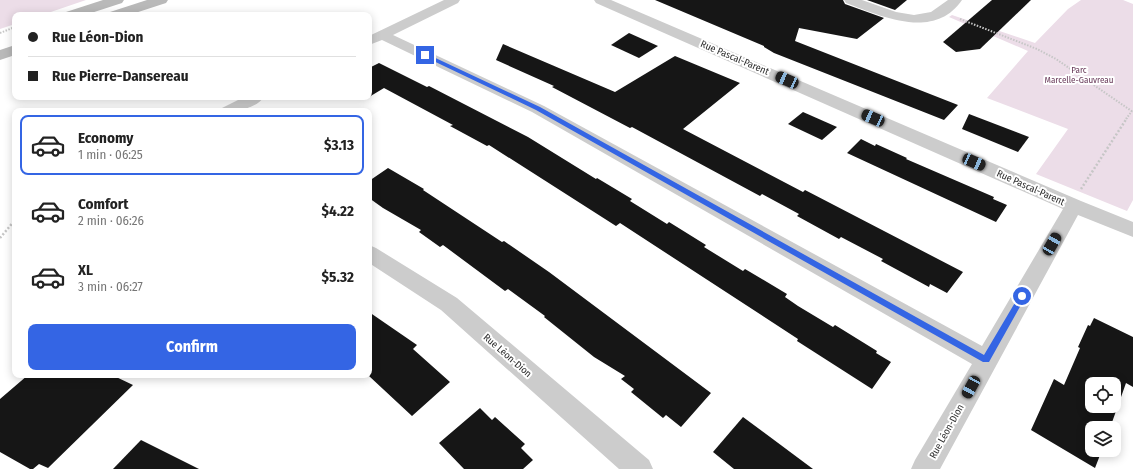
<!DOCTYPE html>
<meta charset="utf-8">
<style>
:root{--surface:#fff;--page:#f6f6f6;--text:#222;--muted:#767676;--line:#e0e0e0;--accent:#3465e4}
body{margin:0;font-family:"Fira Sans Condensed",sans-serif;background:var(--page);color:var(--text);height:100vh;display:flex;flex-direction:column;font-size:15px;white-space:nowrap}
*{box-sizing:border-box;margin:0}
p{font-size:13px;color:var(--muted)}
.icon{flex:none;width:22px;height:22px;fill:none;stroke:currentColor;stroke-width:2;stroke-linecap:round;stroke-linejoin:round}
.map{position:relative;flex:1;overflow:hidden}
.side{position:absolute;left:12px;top:108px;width:360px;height:270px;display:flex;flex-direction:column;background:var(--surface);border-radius:8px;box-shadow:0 2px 10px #0003}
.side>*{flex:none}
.guide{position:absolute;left:12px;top:12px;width:360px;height:88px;border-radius:8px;box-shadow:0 2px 10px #0003;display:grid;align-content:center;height:88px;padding:0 16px;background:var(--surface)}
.tools{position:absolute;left:1085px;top:377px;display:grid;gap:8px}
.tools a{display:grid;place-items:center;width:36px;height:36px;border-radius:8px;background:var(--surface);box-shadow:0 2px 10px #0003;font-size:20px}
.end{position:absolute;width:18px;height:18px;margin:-9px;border:5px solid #3465e4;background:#fff;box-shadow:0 0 0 2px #fff}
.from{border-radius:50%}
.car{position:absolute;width:12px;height:24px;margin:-12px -6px;border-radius:5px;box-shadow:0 0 3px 1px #0007;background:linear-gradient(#222 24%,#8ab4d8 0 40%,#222 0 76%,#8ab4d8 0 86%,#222 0)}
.guide b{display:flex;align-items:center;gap:14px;height:38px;font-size:15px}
.guide b+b{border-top:1px solid var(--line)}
.guide i{width:10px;height:10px;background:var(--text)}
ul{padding:7px 0 0;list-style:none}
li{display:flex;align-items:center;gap:12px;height:60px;margin:0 8px 6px;padding:0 8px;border:2px solid transparent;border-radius:8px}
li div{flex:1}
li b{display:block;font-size:15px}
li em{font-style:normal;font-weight:700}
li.selected{border-color:var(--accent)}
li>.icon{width:36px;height:36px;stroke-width:1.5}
.action{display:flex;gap:8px;margin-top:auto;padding:8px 16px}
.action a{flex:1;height:46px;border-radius:8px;background:var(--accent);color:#fff;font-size:16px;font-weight:700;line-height:46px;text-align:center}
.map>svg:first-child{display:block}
.green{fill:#ecdde8}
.building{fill:#161616;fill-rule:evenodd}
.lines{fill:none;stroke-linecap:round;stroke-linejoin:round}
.path-far1{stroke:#c6c6c6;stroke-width:2;stroke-dasharray:1.5 1.5;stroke-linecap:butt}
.path{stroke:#c6c6c6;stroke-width:2.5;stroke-dasharray:2 2;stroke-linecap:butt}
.street{fill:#ccc;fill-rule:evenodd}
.secondary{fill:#b9b9b9;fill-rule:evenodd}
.route{fill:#3465e4}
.labels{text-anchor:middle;stroke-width:4;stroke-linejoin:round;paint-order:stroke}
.far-park-label{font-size:9px;fill:#6b3d5c;stroke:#fff}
.street-label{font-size:10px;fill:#2f2f2f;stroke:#fff}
</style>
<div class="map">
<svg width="1133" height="469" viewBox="0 0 1133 469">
<rect width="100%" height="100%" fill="#fff"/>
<g class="green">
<path d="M 0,0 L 86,0 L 42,15 L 15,15 L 15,24 L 0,29 Z"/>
<path d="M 1081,0 L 1123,0 L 1133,4 L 1133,200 L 1127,211 L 1036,174 L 1068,129 L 987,98 L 1028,51 L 949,17 L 952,15 L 1035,43 L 1068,9 Z"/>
</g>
<g class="building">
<path d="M 655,0 L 843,0 L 845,4 L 884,18 L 857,39 L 799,28 L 795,41 L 958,105 L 944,120 L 774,53 L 764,47 L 764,46 Z"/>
<path d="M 867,0 L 907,0 L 895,10 Z"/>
<path d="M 992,0 L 1031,0 L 980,49 L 956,52 L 943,42 Z"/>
<path d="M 629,33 L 658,46 L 639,58 L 611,45 Z"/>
<path d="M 503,44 L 615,92 L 675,56 L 740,83 L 683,129 L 803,192 L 805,190 L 963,272 L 947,293 L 930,284 L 929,287 L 881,261 L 883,259 L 841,237 L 839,239 L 797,216 L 799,214 L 762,194 L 760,196 L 632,127 L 630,128 L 552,87 L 554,86 L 496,60 Z"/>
<path d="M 379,63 L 427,87 L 429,86 L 528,137 L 596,179 L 597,178 L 632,199 L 630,201 L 667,224 L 669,222 L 706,245 L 704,247 L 743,271 L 745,269 L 787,294 L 785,297 L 798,306 L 833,327 L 835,325 L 877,351 L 876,353 L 891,362 L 872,389 L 797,341 L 798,339 L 620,223 L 616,226 L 489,145 L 487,146 L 450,126 L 453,125 L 384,88 L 369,97 L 369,68 Z"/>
<path d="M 803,112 L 837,127 L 822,140 L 788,124 Z"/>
<path d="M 969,114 L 1029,137 L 1018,152 L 962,129 Z"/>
<path d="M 861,139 L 875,146 L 876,144 L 907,158 L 906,159 L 994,197 L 993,199 L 1007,205 L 996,222 L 847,153 Z"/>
<path d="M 388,168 L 424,189 L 423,190 L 502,242 L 504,241 L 549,272 L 711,393 L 681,427 L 666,415 L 663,418 L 631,392 L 634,389 L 621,379 L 625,376 L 594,357 L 544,317 L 545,316 L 508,289 L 505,291 L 443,245 L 440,247 L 419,232 L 421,230 L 383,208 L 369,198 L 369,181 Z"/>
<path d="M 369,312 L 417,345 L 413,349 L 450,382 L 412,416 L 369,376 Z"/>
<path d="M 1094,318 L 1133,337 L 1133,387 L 1126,383 L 1110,428 L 1092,428 L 1092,450 L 1102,450 L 1095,468 L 1031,430 L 1054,379 L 1064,385 L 1080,348 L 1078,347 L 1088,325 L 1090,326 ZM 1092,384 L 1114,384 L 1114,406 L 1092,406 Z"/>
<path d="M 28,375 L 112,375 L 133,385 L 48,468 L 39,464 L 33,469 L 30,469 L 0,452 L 0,399 Z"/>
<path d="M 480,408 L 492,420 L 495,417 L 525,444 L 521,448 L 533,460 L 523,469 L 464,469 L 439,443 Z"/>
<path d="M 743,417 L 813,469 L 734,469 L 713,452 Z"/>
<path d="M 141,440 L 199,469 L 113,469 Z"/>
</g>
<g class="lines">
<g class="path-far1">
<path d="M 960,19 L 1037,49 L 1056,59 L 1133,112"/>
<path d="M 0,33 L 15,27"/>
<path d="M 1126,119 L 1132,111"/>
</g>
<g class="path">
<path d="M 1081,189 L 1127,118"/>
<path d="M 0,238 L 15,220"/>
</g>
<g class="street">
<path d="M 444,0 L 460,0 L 458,3 L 393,35 L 544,106 L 982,346 L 1063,209 L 596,3 L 594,0 L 611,0 L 1081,201 L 1133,222 L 1133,237 L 1078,215 L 940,469 L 911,469 L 915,460 L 972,364 L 532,112 L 382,40 L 369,45 L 369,36 Z"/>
<path d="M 844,0 L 862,0 L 896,12 L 914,15 L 931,12 L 948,0 L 962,0 C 934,41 881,16 846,3 Z"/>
<path d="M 244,97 L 264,97 C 255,110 234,111 220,111 L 222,108 Z"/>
<path d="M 369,245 L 376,248 L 457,298 L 649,460 L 653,469 L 619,469 L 441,310 L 369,263 Z"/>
</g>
<g class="secondary">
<path d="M 103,0 L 124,0 L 122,3 L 85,15 L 64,15 L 66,12 Z"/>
<path d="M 147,0 L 168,0 L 166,3 L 129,15 L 108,15 L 110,12 Z"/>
<path d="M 15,45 L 15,55 L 0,60 L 0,50 Z"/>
</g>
</g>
<path class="route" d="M 423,54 L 427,54 L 540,107 L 984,355 L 1020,294 L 1025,294 L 1026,296 L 989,362 L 983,362 L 536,110 L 423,56 Z"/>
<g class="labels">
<g class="far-park-label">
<text x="1079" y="73">Parc<tspan x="1079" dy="10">Marcelle-Gauvreau</tspan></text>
</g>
<g class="street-label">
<text transform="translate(735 57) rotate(23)" y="4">Rue Pascal-Parent</text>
<text transform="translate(1031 187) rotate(24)" y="4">Rue Pascal-Parent</text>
<text transform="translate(508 355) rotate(41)" y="4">Rue Léon-Dion</text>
<text transform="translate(946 431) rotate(-61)" y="4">Rue Léon-Dion</text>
</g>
</g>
</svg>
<div class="tools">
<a><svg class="icon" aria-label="locate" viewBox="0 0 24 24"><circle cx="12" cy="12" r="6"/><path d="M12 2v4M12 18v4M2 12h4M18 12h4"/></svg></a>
<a><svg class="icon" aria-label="layers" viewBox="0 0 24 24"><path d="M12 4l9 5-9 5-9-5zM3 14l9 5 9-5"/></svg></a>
</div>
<i class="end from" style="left:1022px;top:296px"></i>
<i class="end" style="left:425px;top:55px"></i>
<i class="car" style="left:787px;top:80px;rotate:294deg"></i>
<i class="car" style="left:873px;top:118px;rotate:294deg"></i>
<i class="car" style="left:974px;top:162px;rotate:114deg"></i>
<i class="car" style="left:1052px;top:244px;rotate:30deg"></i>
<i class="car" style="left:971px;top:387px;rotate:209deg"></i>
<div class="guide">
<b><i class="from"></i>Rue Léon-Dion</b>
<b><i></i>Rue Pierre-Dansereau</b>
</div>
<section class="side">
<ul>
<li class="selected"><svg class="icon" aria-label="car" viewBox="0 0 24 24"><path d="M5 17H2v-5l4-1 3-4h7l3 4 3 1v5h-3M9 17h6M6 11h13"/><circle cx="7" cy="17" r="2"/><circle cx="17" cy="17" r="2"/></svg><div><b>Economy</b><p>1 min · 06:25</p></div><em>$3.13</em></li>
<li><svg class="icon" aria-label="car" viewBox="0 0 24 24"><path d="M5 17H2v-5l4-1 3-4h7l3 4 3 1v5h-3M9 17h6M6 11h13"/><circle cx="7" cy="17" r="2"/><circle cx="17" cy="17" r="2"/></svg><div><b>Comfort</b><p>2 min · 06:26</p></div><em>$4.22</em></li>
<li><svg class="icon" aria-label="car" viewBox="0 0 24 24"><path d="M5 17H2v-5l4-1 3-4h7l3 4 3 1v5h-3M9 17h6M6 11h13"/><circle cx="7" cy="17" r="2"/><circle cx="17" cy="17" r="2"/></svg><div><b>XL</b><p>3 min · 06:27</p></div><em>$5.32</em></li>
</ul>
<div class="action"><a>Confirm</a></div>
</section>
</div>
